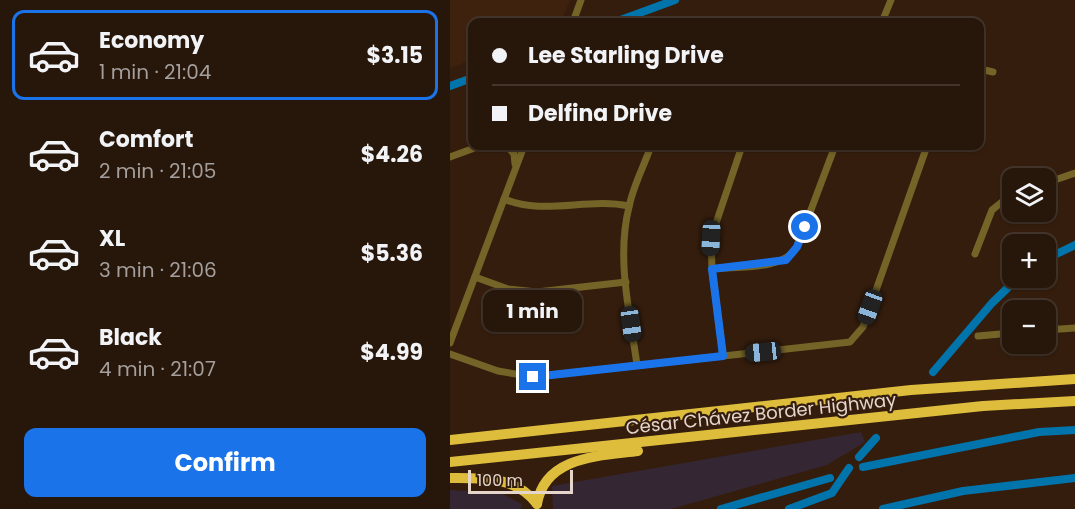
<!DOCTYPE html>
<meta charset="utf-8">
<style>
:root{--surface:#27160a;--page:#332318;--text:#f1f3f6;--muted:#a49f9c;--line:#43352b;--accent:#1a73e8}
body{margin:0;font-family:Poppins,sans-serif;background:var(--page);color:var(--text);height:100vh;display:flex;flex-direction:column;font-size:22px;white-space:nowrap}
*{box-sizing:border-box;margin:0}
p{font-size:20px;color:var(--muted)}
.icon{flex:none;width:33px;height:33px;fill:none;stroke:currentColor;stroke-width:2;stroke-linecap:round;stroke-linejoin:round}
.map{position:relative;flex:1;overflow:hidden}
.details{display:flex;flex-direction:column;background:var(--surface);width:450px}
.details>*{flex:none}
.top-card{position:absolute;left:18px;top:18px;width:516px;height:132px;border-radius:12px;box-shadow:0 2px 4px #0004,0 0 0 2px var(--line);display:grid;align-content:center;height:132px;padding:0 24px;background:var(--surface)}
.tools{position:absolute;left:552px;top:168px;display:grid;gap:12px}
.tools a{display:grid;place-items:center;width:54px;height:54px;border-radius:12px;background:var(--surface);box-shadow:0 2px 4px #0004,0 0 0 2px var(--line);font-size:30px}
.scale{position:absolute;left:18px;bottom:15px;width:105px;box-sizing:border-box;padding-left:6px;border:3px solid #e5d5cb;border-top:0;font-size:16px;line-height:21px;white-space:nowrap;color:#e5d5cb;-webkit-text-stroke:4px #341d0d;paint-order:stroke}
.end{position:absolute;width:27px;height:27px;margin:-14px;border:8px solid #1a73e8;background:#fff;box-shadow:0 0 0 3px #fff}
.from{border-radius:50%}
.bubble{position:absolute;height:42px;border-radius:12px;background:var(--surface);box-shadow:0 2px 4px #0004,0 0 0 2px var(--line);font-size:20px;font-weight:700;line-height:42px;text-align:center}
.car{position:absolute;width:18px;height:36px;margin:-18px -9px;border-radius:8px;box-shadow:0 0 4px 2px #0007;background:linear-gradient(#222 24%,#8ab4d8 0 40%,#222 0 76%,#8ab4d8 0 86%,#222 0)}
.top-card b{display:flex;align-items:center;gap:21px;height:57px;font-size:22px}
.top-card b+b{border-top:2px solid var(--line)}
.top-card i{width:15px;height:15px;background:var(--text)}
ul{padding:10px 0 0;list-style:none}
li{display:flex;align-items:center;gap:18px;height:90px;margin:0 12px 9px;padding:0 12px;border:3px solid transparent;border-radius:12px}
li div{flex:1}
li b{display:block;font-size:22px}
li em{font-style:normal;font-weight:700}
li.selected{border-color:var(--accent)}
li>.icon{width:54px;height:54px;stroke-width:1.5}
.button{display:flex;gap:12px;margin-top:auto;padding:12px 24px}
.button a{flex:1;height:69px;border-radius:12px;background:var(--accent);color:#fff;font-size:24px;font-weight:700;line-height:69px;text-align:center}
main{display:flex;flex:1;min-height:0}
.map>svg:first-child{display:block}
.industrial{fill:#342632}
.built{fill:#3f220d}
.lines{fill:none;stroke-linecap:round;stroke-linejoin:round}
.canal{stroke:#0074ab;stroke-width:8}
.minor{stroke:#746427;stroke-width:7}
.highway{stroke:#debd3c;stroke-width:10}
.route{stroke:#1a73e8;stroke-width:8}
.labels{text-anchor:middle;stroke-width:4.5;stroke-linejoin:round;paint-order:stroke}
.street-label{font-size:18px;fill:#e5d5cb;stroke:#341d0d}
</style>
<main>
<section class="details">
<ul>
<li class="selected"><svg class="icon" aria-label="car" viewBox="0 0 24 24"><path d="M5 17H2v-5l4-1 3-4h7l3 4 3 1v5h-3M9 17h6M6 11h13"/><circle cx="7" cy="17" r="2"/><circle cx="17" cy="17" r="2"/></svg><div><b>Economy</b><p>1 min · 21:04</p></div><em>$3.15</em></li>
<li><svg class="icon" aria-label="car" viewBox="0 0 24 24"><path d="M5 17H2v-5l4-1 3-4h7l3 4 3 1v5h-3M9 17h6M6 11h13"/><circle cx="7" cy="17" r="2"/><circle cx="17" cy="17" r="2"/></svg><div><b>Comfort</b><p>2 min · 21:05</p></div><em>$4.26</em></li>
<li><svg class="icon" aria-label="car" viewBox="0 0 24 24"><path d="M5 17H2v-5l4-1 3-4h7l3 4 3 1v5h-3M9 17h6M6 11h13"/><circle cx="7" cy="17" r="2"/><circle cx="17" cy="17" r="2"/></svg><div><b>XL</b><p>3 min · 21:06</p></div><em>$5.36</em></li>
<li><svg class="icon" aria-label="car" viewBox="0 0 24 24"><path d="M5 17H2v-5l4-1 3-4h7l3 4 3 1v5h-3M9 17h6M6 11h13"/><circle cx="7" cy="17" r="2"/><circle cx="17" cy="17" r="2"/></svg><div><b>Black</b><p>4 min · 21:07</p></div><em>$4.99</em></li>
</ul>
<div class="button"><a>Confirm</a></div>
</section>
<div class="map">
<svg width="625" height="509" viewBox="0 0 625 509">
<rect width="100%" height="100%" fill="#341d0d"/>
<g class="industrial">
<path d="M 411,432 L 415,442 L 377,465 L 221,509 L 103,509 L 102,486 Z"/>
<path d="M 0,490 L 51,493 L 72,504 L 71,509 L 0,509 Z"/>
</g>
<path class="built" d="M 0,0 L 120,0 L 111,22 L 22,22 L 22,60 L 0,68 Z"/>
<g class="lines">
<g class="canal">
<path d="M 165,22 L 225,0"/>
<path d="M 0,86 L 22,78"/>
<path d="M 596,259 L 625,245"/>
<path d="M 483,372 L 542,303 L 568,278"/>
<path d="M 409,457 L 426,438"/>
<path d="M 413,467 L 589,432 L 625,430"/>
<path d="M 271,509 L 380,478"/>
<path d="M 339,509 L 382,493 L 399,468"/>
<path d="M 433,509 L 513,491 L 625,478"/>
</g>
<g class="minor">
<path d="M 123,22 L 131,0"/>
<path d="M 432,22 L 441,0"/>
<path d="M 530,69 L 543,72"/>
<path d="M 57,146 L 64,154 L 65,164"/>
<path d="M 0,157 L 30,146"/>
<path d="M 596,183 L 625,173"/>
<path d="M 54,199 C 93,216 138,197 179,206"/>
<path d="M 525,254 L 542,210 L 562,194"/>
<path d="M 262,269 C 288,266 332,271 347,247 L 385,146"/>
<path d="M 25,277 L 58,289 L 87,292 L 176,282"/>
<path d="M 596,330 L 625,328"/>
<path d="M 528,336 L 562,333"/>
<path d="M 0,343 L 74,146"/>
<path d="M 0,354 L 48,371 L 83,377 L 400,342 L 413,327 L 477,146"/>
<path d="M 273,356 L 262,269 L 261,238 L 292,146"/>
<path d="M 187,365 C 180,314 166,258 179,207 C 183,186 194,166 201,146"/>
</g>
<g class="highway">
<path d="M 0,440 L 461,390 L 625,379"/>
<path d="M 0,462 L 533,406 L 625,401"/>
<path d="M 0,478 C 32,478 66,476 87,504"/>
<path d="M 87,504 C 95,456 149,456 188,451"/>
</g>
</g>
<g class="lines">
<path class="route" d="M 83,377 L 273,356 L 262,269 L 336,260 L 347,247 L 355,227"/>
</g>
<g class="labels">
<g class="street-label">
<text transform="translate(311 414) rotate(-6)" y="6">César Chávez Border Highway</text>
</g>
</g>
</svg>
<div class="tools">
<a><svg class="icon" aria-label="layers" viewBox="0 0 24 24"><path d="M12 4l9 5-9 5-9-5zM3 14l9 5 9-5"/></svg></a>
<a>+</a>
<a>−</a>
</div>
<div class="scale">100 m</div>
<i class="end from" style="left:355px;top:227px"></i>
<i class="end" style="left:83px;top:377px"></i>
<div class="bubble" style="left:33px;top:290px;width:99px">1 min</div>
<i class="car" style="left:261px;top:238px;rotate:183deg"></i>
<i class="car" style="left:420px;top:307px;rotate:200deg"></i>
<i class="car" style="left:181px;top:324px;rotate:172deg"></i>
<i class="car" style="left:313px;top:352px;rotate:264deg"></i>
<div class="top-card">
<b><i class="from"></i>Lee Starling Drive</b>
<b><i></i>Delfina Drive</b>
</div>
</div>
</main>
